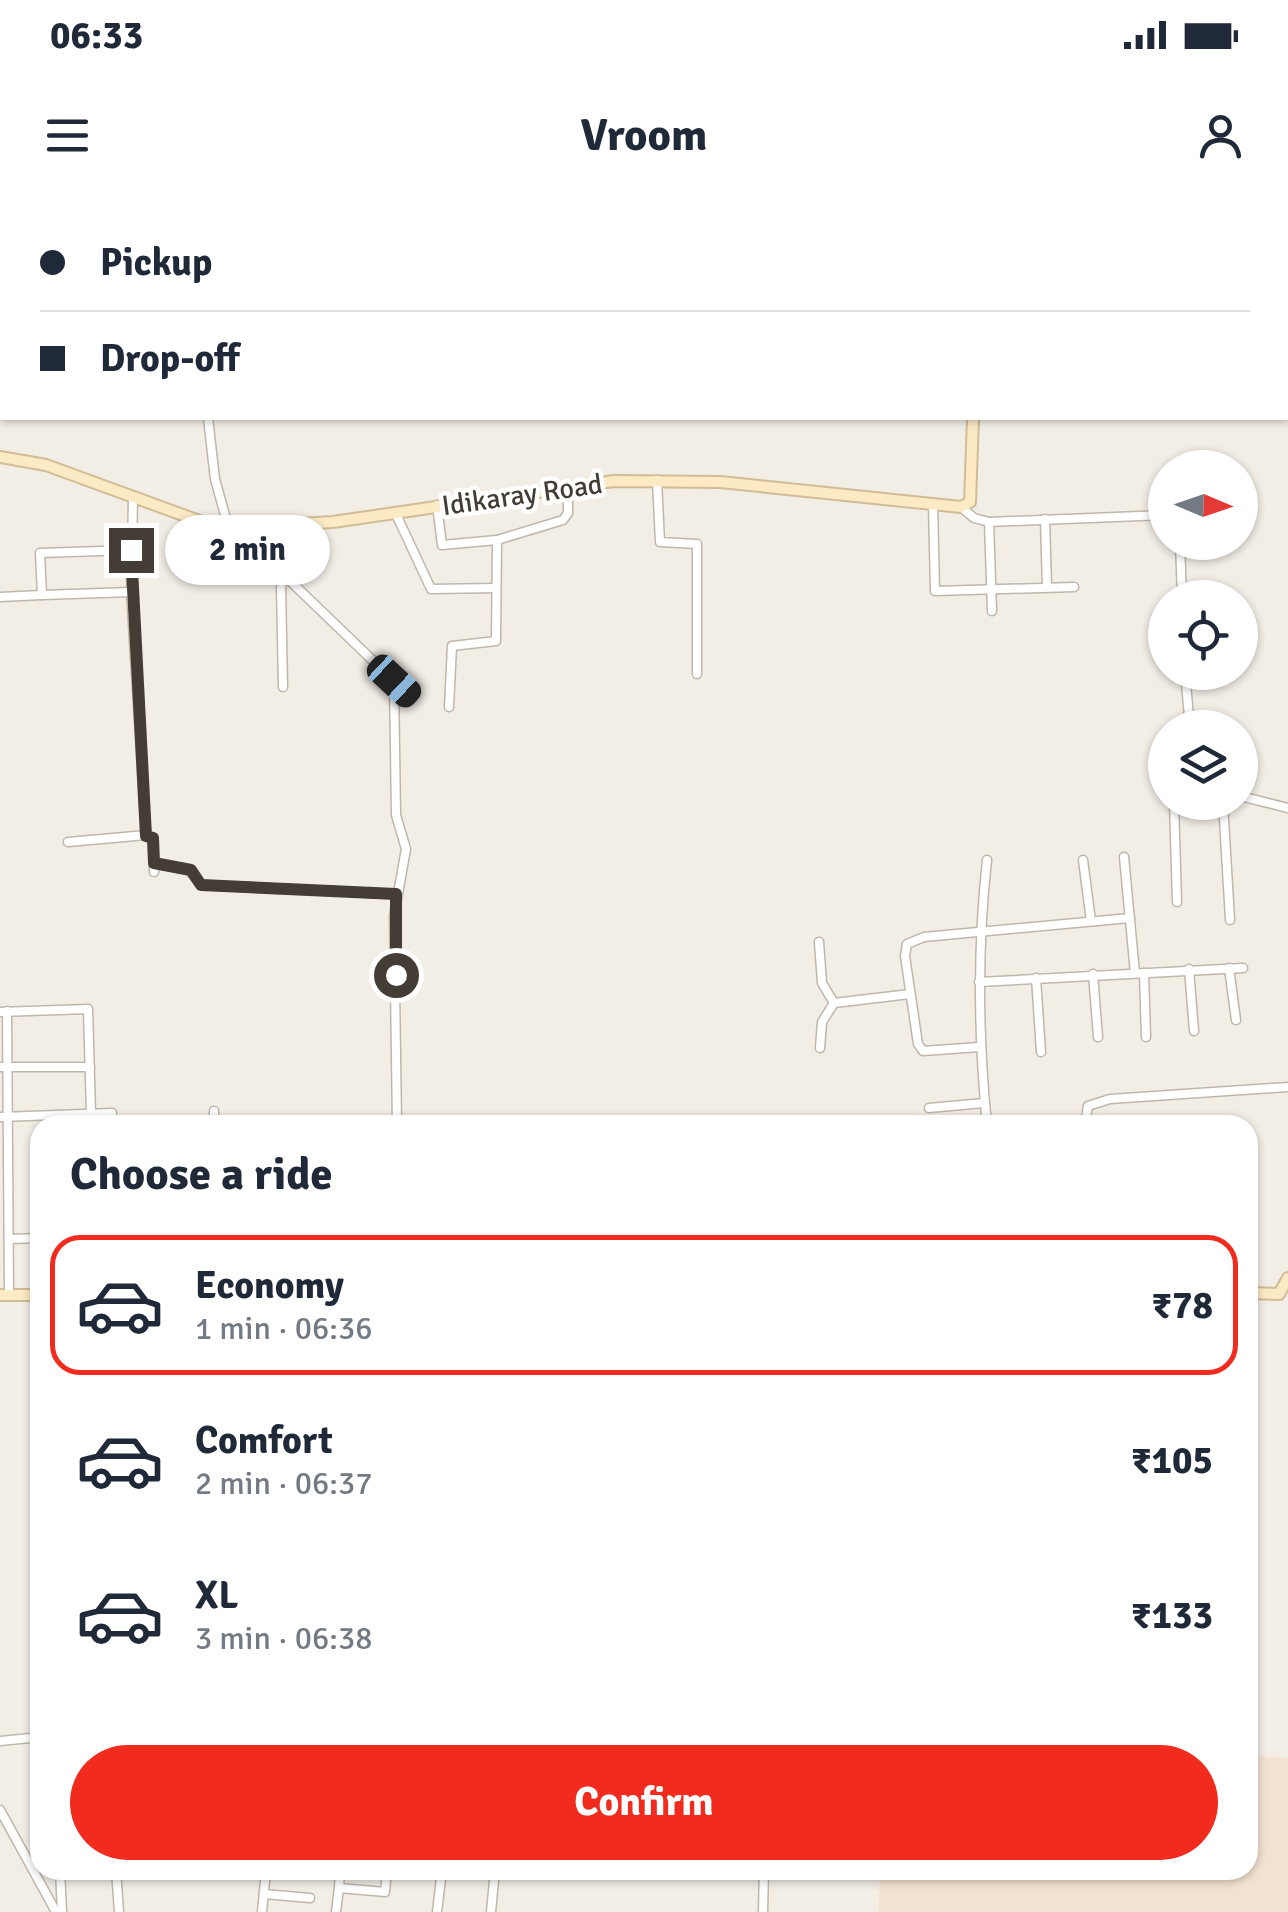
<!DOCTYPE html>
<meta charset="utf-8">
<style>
:root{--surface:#fff;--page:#f6f6f7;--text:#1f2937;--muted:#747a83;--line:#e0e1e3;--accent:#f12c1e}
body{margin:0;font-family:Signika,sans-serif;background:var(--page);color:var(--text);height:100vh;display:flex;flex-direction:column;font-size:38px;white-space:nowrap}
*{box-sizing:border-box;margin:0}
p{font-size:32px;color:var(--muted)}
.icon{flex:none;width:55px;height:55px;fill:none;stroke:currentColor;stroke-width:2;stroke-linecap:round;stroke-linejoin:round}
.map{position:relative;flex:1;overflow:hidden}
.sheet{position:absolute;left:30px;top:915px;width:1228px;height:765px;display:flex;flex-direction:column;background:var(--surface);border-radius:30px;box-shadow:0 2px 8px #0004}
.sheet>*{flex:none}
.banner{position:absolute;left:0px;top:0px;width:1290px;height:220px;box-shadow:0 2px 8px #0004;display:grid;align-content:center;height:220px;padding:0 40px;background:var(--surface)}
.needle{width:65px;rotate:92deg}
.tools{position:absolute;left:1148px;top:250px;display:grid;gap:20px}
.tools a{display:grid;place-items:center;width:110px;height:110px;border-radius:50%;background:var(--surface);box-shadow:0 2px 8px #0004;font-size:50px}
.end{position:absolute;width:45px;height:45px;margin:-22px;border:12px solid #443d35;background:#fff;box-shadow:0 0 0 5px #fff}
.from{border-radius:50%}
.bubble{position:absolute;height:70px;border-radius:35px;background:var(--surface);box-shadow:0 2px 8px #0004;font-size:32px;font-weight:700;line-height:70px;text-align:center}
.car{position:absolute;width:30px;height:60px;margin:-30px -15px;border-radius:12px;box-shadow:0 0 8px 2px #0007;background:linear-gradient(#222 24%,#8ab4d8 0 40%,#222 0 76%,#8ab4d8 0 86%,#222 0)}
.banner b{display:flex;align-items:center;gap:35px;height:95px;font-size:38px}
.banner b+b{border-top:2px solid var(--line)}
.banner i{width:25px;height:25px;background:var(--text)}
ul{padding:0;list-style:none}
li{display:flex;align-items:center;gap:30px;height:140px;margin:0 20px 15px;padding:0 20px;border:5px solid transparent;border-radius:30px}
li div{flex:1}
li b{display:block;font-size:38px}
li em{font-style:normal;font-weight:700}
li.current{border-color:var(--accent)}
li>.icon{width:90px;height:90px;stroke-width:1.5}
h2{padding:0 40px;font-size:45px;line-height:120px}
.action{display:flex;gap:20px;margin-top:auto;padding:20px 40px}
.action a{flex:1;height:115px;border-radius:60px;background:var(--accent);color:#fff;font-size:40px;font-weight:700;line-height:115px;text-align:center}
.status{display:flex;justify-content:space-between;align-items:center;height:70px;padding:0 50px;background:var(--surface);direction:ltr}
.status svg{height:28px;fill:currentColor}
header{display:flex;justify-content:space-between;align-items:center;height:130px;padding:0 40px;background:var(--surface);font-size:45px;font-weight:700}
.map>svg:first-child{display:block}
.commercial{fill:#f3e2d1}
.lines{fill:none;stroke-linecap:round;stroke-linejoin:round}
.street-casing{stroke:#c0b7ab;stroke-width:11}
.secondary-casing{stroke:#d0bc97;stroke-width:14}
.street{stroke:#fff;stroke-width:8}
.secondary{stroke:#fceac5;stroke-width:10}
.route{stroke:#443d35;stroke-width:12}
.labels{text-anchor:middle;stroke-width:9;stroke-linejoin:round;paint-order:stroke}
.street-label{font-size:28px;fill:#443d35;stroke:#fff}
</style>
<div class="status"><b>06:33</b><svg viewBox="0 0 49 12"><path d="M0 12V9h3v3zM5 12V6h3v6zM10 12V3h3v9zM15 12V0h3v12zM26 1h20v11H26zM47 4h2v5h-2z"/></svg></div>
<header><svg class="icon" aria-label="menu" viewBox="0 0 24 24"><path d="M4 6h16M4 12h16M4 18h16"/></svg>Vroom<svg class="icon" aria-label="person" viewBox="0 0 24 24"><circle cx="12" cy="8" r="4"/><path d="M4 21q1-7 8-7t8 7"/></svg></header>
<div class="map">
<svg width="1288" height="1712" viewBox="0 0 1288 1712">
<rect width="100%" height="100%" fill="#f2ede5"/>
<path class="commercial" d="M 1248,1556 L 1288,1558 L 1288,1712 L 879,1712 L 880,1670 L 1248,1670 Z"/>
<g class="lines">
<defs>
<g id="street">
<path d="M 10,0 L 11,2"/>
<path d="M 484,0 L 503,0"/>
<path d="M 601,0 L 601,2"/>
<path d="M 930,0 L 930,2"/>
<path d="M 1037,0 L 1037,2"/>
<path d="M 441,2 L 441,0"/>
<path d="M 643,2 L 643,0"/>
<path d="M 0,137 L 2,137"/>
<path d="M 208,218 L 215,279 L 228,326"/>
<path d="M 657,280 L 660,342 L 697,344 L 697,474"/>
<path d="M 133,299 L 131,392 L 146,635 L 153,639 L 154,672"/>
<path d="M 933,304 L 935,391 L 1074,387"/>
<path d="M 437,305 L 442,345 L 497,340 L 563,320 L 568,313 L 568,287"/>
<path d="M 961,307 L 974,318 L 989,322 L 1165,315"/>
<path d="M 395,312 L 431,389 L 496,388"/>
<path d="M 1045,319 L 1047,387"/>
<path d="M 989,322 L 992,411"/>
<path d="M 249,327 L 286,377 L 394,481"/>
<path d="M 1180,342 L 1182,398"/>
<path d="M 131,350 L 40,353 L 42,395 L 131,392"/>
<path d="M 0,397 L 42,395"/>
<path d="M 1185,472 L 1190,528"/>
<path d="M 283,487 L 281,386 L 286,377"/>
<path d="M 449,507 L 452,446 L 496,441 L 497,340"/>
<path d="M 1240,596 L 1288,608"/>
<path d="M 1174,602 L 1177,702"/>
<path d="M 1223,602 L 1230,720"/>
<path d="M 68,642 L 146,635"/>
<path d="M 1124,657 L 1135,773"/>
<path d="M 987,660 C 977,750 978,835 987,925"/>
<path d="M 1083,660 L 1091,721"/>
<path d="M 154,663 L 189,670 L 201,685 L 395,694"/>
<path d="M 819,742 L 822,783 L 834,803 L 910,794"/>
<path d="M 1229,768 L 1236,820"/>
<path d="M 1189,769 L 1194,831"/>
<path d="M 1144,773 L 1146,837"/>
<path d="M 1093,774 L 1098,837"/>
<path d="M 1036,778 L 1041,852"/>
<path d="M 979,782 L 1243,768"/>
<path d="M 7,811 L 9,1095"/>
<path d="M 0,812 L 88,809 L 91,914"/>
<path d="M 979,847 L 923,851 L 918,844 L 905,756 L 907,744 L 924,737 L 1130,718"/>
<path d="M 820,848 L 822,822 L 834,803"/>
<path d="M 0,867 L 90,867"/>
<path d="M 929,908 L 984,903"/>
<path d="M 0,917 L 112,913"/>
<path d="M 214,925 L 214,911"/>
<path d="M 397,925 L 394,716 L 406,649 L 396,615 L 394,481 L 410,496"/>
<path d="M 1085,925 L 1088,906 L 1110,899 L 1288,887"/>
<path d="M 9,1039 L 40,1038"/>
<path d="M 0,1541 L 40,1537"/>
<path d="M 0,1610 L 56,1712"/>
<path d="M 60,1670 L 62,1712"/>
<path d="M 116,1670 L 119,1712"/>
<path d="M 339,1688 L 340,1670"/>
<path d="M 264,1694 L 310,1698"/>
<path d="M 262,1712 L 266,1670"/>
<path d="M 336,1712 L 339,1688 L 385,1692 L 387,1670"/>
<path d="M 437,1712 L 442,1670"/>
<path d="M 491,1712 L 495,1670"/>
<path d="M 763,1712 L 764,1670"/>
</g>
<g id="secondary">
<path d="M 1064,2 L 1075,0"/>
<path d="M 0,257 L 46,265 L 213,326 L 249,327 L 333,322 L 614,281 L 720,282 L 961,307 L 970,302 L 973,218"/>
<path d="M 1248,1093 L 1279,1094 L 1288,1078"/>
<path d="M 0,1095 L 40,1095"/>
</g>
</defs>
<use href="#street" class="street-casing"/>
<use href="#secondary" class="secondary-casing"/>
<use href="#street" class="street"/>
<use href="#secondary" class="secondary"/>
</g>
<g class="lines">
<path class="route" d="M 131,350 L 146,636 L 153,638 L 154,663 L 191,670 L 201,685 L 396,694 L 396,775"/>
</g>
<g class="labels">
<g class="street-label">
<text transform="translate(522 294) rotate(-8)" y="10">Idikaray Road</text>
</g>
</g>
</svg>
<div class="tools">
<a><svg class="needle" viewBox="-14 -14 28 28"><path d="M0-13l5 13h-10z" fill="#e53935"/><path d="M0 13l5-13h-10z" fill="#747a83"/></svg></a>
<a><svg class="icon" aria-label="locate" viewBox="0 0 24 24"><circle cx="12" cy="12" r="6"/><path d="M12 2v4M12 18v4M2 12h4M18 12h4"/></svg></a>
<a><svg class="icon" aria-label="layers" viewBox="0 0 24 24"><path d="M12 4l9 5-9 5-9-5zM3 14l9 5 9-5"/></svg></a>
</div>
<i class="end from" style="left:396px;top:775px"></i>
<i class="end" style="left:131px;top:350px"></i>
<div class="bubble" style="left:165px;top:315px;width:165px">2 min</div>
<i class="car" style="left:394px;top:481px;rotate:133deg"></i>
<div class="banner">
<b><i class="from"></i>Pickup</b>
<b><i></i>Drop-off</b>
</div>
<section class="sheet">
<h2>Choose a ride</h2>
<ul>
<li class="current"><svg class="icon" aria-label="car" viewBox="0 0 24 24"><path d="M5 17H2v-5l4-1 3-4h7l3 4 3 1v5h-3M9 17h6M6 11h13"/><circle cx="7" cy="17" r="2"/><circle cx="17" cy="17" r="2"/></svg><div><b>Economy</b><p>1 min · 06:36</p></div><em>₹78</em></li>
<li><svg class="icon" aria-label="car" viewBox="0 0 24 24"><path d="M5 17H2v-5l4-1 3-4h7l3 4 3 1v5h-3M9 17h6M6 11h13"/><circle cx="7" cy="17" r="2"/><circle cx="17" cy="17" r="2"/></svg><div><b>Comfort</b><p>2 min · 06:37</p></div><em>₹105</em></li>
<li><svg class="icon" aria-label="car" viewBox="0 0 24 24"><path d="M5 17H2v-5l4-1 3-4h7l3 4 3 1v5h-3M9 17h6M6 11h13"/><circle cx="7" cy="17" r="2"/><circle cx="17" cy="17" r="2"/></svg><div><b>XL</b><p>3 min · 06:38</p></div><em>₹133</em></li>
</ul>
<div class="action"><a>Confirm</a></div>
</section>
</div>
